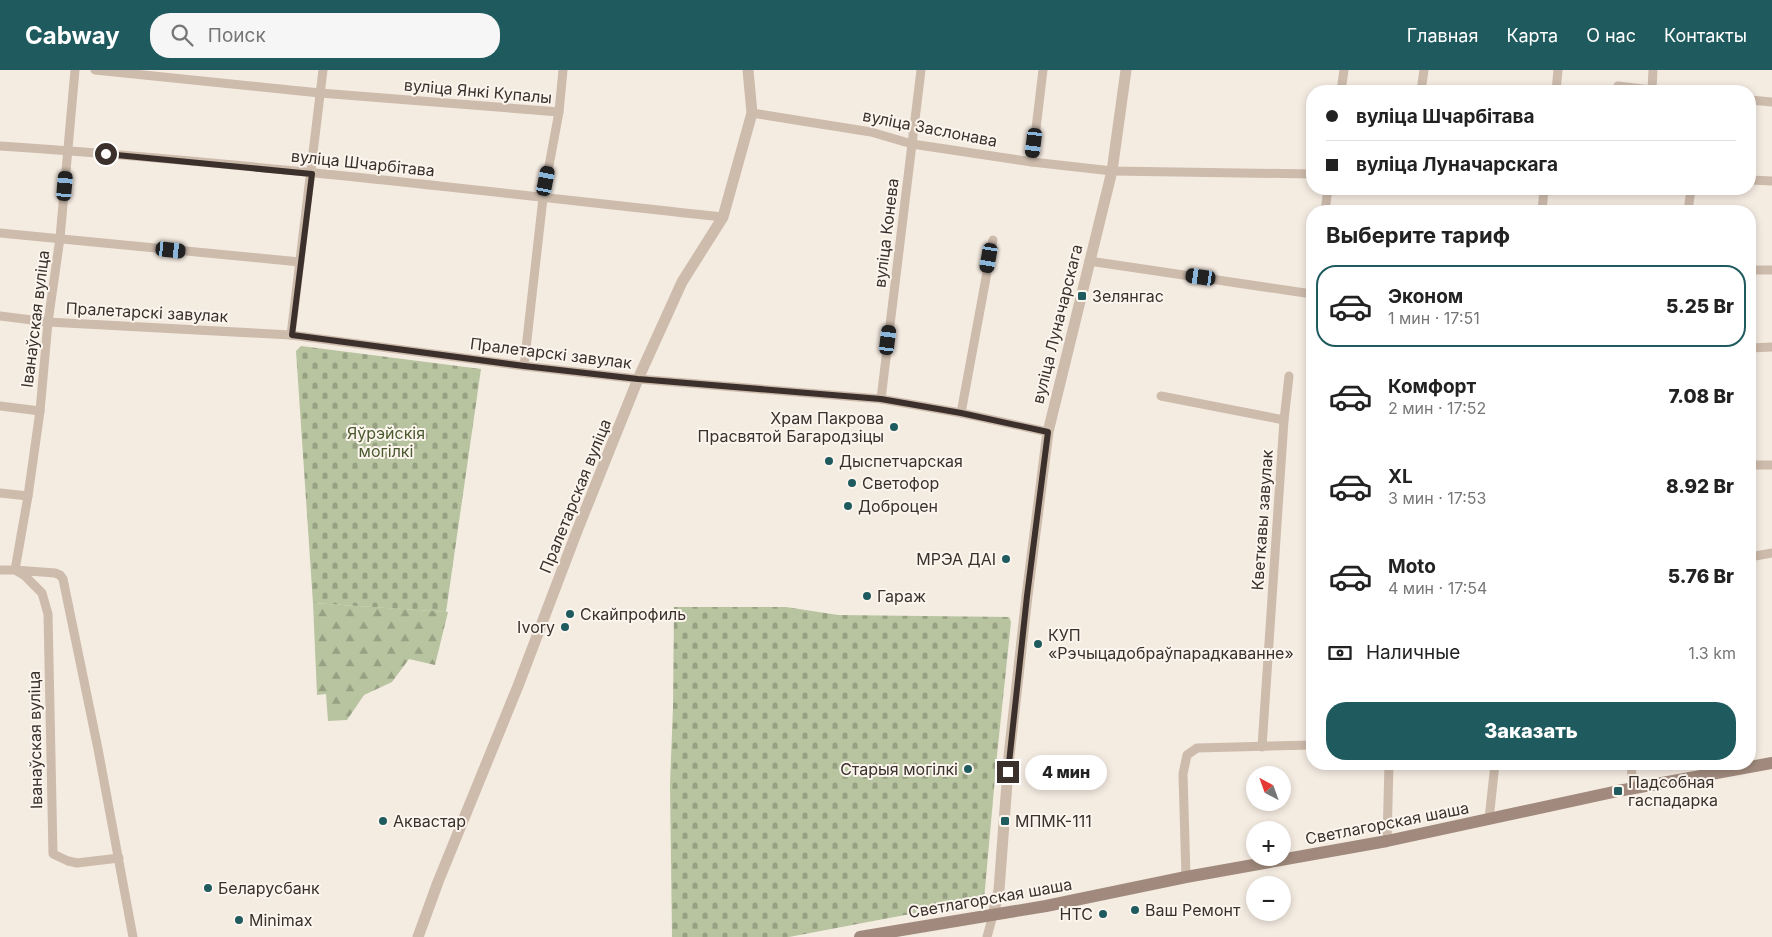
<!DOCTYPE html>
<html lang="ru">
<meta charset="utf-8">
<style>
:root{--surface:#fff;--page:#f6f6f6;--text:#222;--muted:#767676;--line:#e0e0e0;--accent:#1f5a5e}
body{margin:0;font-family:Inter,sans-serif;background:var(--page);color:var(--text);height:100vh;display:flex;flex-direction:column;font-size:19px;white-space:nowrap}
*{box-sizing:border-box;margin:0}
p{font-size:16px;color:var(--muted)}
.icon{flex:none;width:28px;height:28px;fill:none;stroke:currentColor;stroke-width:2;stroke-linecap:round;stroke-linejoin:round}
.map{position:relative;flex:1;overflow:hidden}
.details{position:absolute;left:1306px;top:135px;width:450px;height:565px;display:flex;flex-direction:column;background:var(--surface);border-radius:20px;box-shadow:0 2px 8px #0003}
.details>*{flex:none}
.hud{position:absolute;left:1306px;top:15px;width:450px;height:110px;border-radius:20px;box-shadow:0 2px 8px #0003;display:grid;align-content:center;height:110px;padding:0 20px;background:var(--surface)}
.needle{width:32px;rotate:319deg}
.controls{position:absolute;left:1246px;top:696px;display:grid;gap:10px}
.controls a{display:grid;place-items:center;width:45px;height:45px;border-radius:50%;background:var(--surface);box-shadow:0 2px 8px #0003;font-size:25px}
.end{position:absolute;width:22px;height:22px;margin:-11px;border:6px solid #3b302b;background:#fff;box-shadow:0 0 0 2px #fff}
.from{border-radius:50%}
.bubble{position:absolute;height:35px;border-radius:18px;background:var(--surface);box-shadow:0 2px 8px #0003;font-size:16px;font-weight:800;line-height:35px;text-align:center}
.car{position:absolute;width:15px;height:30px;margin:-15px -8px;border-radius:6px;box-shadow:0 0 4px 1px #0007;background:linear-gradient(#222 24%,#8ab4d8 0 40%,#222 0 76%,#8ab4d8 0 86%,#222 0)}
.hud b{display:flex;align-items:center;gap:18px;height:48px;font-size:19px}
.hud b+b{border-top:1px solid var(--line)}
.hud i{width:12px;height:12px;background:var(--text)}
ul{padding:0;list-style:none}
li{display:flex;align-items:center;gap:15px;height:82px;margin:0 10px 8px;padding:0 10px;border:2px solid transparent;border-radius:20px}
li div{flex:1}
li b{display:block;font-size:19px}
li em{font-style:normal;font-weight:800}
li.current{border-color:var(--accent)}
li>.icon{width:45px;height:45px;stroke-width:1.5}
h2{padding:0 20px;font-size:22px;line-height:60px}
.pay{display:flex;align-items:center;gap:12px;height:55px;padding:0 20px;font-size:19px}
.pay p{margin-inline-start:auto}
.cta{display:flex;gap:10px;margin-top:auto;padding:10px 20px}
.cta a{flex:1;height:58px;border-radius:20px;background:var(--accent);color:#fff;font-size:20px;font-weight:800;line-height:58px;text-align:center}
header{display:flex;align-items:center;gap:30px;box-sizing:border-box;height:70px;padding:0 25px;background:var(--accent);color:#fff}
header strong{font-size:24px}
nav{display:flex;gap:28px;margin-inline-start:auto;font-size:18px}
.search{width:350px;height:45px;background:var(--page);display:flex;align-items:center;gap:12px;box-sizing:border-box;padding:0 18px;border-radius:20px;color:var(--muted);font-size:19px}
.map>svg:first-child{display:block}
.forest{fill:url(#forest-firs)}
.cemetery{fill:url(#cemetery-stones)}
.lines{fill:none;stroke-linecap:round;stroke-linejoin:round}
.minor{stroke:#cdbbac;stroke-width:9}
.tertiary{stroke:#cdbbac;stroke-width:11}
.secondary{stroke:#a18a7d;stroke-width:12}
.route{stroke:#3b302b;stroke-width:6}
.poi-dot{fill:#1f5a5e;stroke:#fbf5ee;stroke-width:2}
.labels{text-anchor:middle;stroke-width:4;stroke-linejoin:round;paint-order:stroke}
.street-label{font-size:16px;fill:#3b302b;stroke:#fbf5ee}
.poi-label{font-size:16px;fill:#3b302b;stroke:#fbf5ee;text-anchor:start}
.park-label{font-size:16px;fill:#4a5a2e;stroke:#fbf5ee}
</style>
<header>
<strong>Cabway</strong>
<div class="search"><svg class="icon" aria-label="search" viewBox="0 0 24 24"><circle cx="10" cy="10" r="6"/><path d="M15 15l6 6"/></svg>Поиск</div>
<nav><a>Главная</a><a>Карта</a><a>О нас</a><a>Контакты</a></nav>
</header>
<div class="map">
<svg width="1772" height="867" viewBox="0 0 1772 867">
<defs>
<pattern id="forest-firs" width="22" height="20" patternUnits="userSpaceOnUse" patternTransform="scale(1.25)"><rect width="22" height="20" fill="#b8c4a0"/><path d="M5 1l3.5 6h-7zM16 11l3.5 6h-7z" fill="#97a083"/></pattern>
<pattern id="cemetery-stones" width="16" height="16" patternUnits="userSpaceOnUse" patternTransform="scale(1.25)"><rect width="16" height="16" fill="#b8c4a0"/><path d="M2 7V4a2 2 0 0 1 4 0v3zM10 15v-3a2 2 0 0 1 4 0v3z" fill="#97a083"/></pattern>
</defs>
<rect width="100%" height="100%" fill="#f4ebe1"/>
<path class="forest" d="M 313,533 L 448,542 L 435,595 L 409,589 L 392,612 L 364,625 L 347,650 L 328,651 L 326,624 L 317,625 Z"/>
<g class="cemetery">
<path d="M 301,276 L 481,299 L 446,542 L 313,533 L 296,281 Z"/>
<path d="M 674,537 L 786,537 L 838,545 L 1009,547 L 1011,552 L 997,685 L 984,830 L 789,867 L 672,867 L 670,714 L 673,637 Z"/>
</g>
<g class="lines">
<g class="minor">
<path d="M 75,0 L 60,168 L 48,252 L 40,341 L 28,426 L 15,500 L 55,503 L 60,505 L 63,509 L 98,679 L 133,867"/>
<path d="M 95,0 L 320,23 L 559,42"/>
<path d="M 1653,0 L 1652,20 L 1666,21"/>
<path d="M 1618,16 L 1652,20"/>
<path d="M 1341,21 L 1344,0"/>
<path d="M 1421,21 L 1424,0"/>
<path d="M 1556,21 L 1558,0"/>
<path d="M 1750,30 L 1772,32"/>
<path d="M 752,43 L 871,62 L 912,74 L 1032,92 L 1112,101 L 1312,104"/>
<path d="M 0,76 C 242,92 482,121 723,147"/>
<path d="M 1032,92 L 1043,0"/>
<path d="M 1750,110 L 1772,111"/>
<path d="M 1325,141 L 1328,119"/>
<path d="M 1542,141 L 1544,119"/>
<path d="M 1688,141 L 1691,119"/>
<path d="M 0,163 L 300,192"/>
<path d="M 1089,191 L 1312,224"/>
<path d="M 1750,200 L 1772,200"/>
<path d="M 0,246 L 48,252 L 291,265 L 524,296 L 638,309 L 881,329 L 961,343 L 1048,362"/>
<path d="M 291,265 L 323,0"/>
<path d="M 1750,278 L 1772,277"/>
<path d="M 524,296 L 543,128 L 559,42 L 563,0"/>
<path d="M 1161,326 L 1284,350 L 1262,677"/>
<path d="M 881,329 L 921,0"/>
<path d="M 0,336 L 40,341"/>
<path d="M 961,343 L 993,170"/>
<path d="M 1284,350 L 1289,306"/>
<path d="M 1750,395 L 1772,395"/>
<path d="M 0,423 L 28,426"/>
<path d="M 1750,487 L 1772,483"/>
<path d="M 0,500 L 15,500 L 25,506 L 42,523 L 48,544 L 53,784 L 68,791 L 77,793 L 119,788"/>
<path d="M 1631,694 L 1633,718"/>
<path d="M 1489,749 L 1495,694"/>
<path d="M 1387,771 L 1389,694"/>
<path d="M 1186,807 L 1183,704 L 1187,685 L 1197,678 L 1312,675"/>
<path d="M 987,867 L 993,845"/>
</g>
<g class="tertiary">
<path d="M 993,845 L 999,820 L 1009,686 L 1027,526 L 1048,362 L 1112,101 L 1126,0"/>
<path d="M 418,867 L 438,812 L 518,616 L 577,461 L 638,309 L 682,212 L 723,147 L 752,43 L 748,0"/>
</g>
<path class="secondary" d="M 860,867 L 1046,836 L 1186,807 L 1387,771 L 1618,721 L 1772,693"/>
</g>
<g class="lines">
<path class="route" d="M 106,84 L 312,104 L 292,265 L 524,296 L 638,309 L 881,329 L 961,343 L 1048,362 L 1027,526 L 1008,702"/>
</g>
<g class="poi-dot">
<rect x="1077" y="221" width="10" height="10" rx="2.5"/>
<circle cx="894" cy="357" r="5"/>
<circle cx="829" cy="391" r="5"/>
<circle cx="852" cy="413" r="5"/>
<circle cx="848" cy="436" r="5"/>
<circle cx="1006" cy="489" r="5"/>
<circle cx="867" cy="526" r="5"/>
<circle cx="570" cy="544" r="5"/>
<circle cx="565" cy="557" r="5"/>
<circle cx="1038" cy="574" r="5"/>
<circle cx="968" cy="699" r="5"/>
<rect x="1613" y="716" width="10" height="10" rx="2.5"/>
<circle cx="383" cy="751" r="5"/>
<rect x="1000" y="746" width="10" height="10" rx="2.5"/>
<circle cx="208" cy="818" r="5"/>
<circle cx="1135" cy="840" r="5"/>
<circle cx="1103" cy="844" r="5"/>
<circle cx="239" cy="850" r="5"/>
</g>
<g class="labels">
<g class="street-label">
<text transform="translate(478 21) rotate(5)" y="6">вуліца Янкі Купалы</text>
<text transform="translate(930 58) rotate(11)" y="6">вуліца Заслонава</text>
<text transform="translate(363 93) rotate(6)" y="6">вуліца Шчарбітава</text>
<text transform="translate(886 163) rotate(-83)" y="6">вуліца Конева</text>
<text transform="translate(147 242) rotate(3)" y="6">Пралетарскі завулак</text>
<text transform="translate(35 249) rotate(-83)" y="6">Іванаўская вуліца</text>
<text transform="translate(1057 254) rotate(-76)" y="6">вуліца Луначарскага</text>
<text transform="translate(551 283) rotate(7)" y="6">Пралетарскі завулак</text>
<text transform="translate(575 426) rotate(-68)" y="6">Пралетарская вуліца</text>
<text transform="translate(1262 450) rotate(-86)" y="6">Кветкавы завулак</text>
<text transform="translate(35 670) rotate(-91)" y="6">Іванаўская вуліца</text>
<text transform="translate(1387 753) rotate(-11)" y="6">Светлагорская шаша</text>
<text transform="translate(990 828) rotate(-10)" y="6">Светлагорская шаша</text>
</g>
<g class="poi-label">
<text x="1092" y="232">Зелянгас</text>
<text x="884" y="354" text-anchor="end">Храм Пакрова<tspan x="884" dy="18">Прасвятой Багародзіцы</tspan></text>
<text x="839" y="397">Дыспетчарская</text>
<text x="862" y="419">Светофор</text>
<text x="858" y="442">Доброцен</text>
<text x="996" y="495" text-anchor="end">МРЭА ДАІ</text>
<text x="877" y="532">Гараж</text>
<text x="580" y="550">Скайпрофиль</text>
<text x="555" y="563" text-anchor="end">Ivory</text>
<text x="1048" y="571">КУП<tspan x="1048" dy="18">«Рэчыцадобраўпарадкаванне»</tspan></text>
<text x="958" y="705" text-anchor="end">Старыя могілкі</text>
<text x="1628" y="718">Падсобная<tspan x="1628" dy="18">гаспадарка</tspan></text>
<text x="393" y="757">Аквастар</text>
<text x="1015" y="757">МПМК-111</text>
<text x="218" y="824">Беларусбанк</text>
<text x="1145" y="846">Ваш Ремонт</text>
<text x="1093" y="850" text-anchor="end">НТС</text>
<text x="249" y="856">Minimax</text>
</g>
<g class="park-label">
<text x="386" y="369">Яўрэйскія<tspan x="386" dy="18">могілкі</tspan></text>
</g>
</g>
</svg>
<div class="controls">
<a><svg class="needle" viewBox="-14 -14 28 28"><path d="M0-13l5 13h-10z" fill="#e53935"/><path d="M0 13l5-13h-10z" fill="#767676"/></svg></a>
<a>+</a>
<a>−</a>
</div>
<i class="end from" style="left:106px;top:84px"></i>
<i class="end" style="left:1008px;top:702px"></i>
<div class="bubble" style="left:1025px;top:685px;width:82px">4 мин</div>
<i class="car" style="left:1034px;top:73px;rotate:187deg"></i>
<i class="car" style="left:546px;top:111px;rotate:11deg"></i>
<i class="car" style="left:65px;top:116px;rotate:5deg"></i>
<i class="car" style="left:171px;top:180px;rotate:96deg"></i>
<i class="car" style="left:989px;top:188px;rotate:190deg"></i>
<i class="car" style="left:1201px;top:207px;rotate:278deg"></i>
<i class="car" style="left:888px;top:270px;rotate:7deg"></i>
<div class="hud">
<b><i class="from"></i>вуліца Шчарбітава</b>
<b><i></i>вуліца Луначарскага</b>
</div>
<section class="details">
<h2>Выберите тариф</h2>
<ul>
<li class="current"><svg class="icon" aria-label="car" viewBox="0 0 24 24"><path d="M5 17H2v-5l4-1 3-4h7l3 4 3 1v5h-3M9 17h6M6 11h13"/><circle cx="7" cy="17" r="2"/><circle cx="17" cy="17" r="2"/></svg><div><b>Эконом</b><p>1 мин · 17:51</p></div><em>5.25 Br</em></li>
<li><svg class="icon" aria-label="car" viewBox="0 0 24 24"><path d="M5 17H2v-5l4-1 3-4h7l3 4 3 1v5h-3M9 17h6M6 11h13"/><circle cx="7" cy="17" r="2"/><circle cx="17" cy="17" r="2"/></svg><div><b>Комфорт</b><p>2 мин · 17:52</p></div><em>7.08 Br</em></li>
<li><svg class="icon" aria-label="car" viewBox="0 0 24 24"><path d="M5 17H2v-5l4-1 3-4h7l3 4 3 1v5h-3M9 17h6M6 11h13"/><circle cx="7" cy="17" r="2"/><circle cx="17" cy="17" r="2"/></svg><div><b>XL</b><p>3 мин · 17:53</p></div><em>8.92 Br</em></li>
<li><svg class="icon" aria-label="car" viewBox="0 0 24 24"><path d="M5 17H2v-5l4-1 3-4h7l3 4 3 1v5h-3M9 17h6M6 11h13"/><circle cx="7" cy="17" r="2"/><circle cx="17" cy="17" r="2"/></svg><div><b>Moto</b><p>4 мин · 17:54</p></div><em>5.76 Br</em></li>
</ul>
<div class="pay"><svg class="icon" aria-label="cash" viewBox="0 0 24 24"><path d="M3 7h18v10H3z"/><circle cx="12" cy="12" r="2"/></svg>Наличные<p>1.3 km</p></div>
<div class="cta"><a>Заказать</a></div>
</section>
</div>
